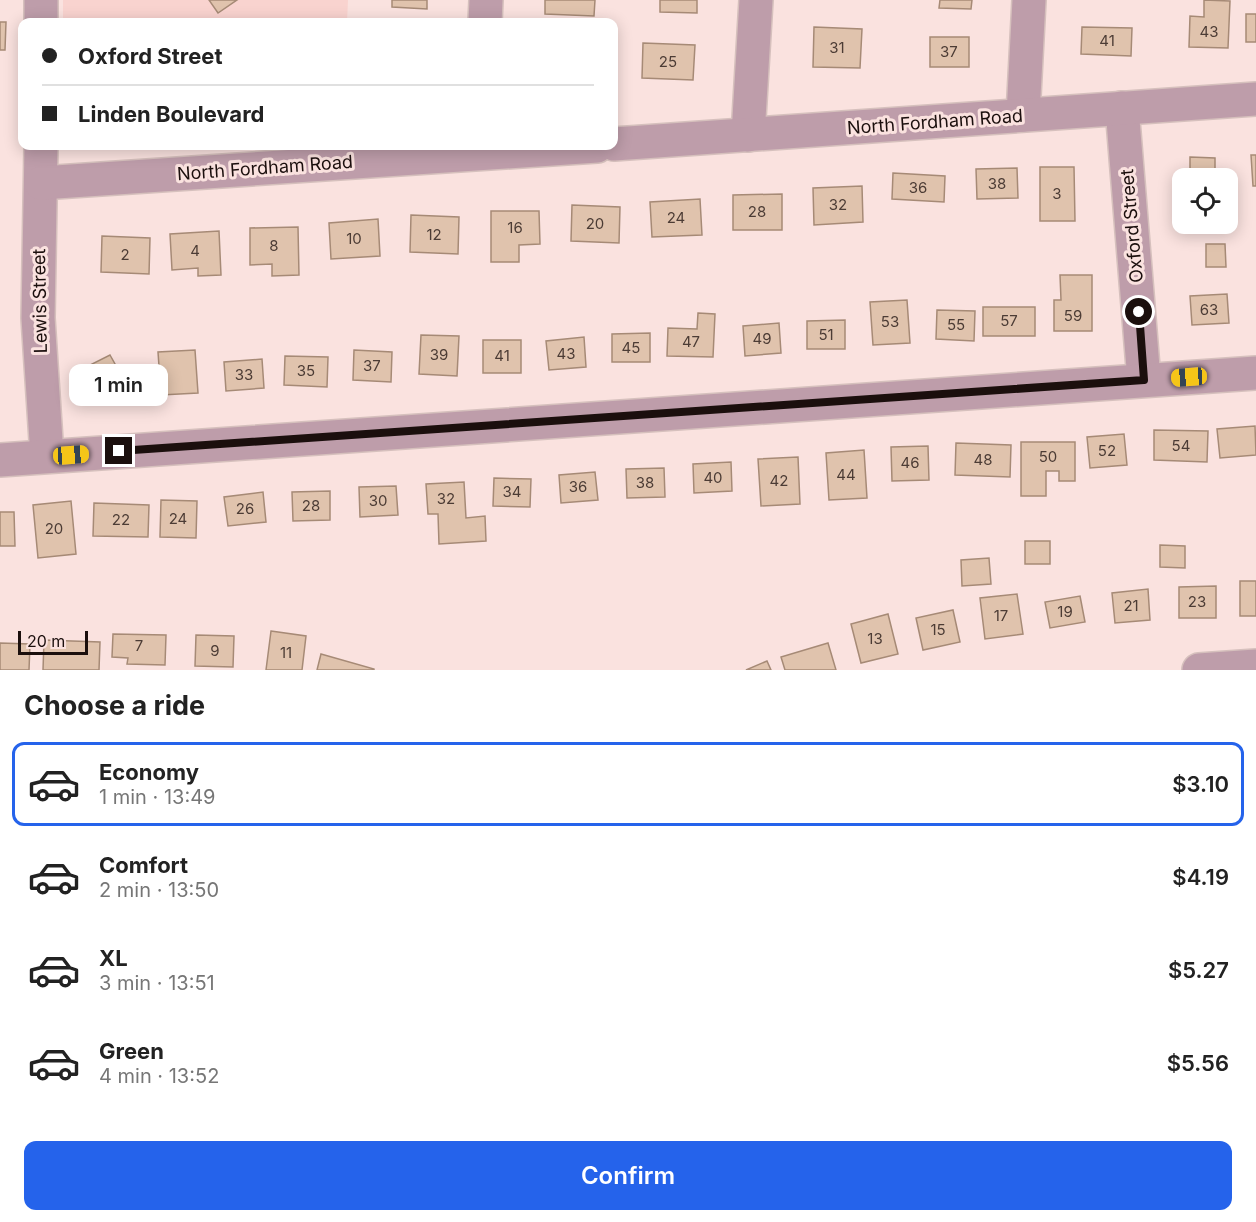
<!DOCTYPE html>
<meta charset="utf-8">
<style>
:root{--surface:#fff;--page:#f6f6f6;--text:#222;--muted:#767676;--line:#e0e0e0;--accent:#2563eb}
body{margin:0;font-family:Inter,sans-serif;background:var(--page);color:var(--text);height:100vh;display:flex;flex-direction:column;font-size:22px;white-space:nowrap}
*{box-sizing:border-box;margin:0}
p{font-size:20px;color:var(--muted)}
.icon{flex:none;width:33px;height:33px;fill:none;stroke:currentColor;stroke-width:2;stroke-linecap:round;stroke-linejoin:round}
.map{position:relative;height:670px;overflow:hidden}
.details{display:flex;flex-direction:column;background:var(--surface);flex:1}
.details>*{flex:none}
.top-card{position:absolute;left:18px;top:18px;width:600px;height:132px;border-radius:12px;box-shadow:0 3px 15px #0003;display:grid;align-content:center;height:132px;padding:0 24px;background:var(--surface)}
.controls{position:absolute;left:1172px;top:168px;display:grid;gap:12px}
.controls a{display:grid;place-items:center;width:66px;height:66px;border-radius:12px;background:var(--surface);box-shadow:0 3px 15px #0003;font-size:30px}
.scale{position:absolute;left:18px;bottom:15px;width:70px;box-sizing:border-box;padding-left:6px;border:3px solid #1b0f0d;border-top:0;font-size:16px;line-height:21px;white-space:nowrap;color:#1b0f0d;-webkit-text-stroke:4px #fae2df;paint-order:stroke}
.end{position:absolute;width:27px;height:27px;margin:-14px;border:8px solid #1b0f0d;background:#fff;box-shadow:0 0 0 3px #fff}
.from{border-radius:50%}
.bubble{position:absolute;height:42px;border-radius:12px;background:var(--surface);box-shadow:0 3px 15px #0003;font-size:20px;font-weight:600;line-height:42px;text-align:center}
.car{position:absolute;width:18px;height:36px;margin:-18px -9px;border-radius:8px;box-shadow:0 0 4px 2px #0007;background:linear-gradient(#f5c518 24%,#345 0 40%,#f5c518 0 76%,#345 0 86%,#f5c518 0)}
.top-card b{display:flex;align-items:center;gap:21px;height:57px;font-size:22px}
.top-card b+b{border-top:2px solid var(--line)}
.top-card i{width:15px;height:15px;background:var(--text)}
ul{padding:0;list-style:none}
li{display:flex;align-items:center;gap:18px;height:84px;margin:0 12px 9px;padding:0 12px;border:3px solid transparent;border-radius:12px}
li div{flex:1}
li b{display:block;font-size:22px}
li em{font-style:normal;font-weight:600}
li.current{border-color:var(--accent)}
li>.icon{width:54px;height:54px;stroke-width:1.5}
h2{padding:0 24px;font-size:27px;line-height:72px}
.button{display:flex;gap:12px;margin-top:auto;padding:12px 24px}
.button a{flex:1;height:69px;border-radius:12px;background:var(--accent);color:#fff;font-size:24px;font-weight:600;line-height:69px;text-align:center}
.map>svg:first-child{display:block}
.built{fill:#f9d3cf}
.building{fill:#e0c3ad;stroke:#a68a76;stroke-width:1.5}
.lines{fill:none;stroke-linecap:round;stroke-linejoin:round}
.minor-casing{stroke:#d6c0bd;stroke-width:36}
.minor{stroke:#be9daa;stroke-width:33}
.route{stroke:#1b0f0d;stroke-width:8}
.labels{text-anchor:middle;stroke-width:6;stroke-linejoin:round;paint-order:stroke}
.number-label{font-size:15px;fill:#4c3c35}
.street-label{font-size:18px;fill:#1b0f0d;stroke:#fae2df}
</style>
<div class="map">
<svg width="1256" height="670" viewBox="0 0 1256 670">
<rect width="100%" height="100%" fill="#fae2df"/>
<path class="built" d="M 63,0 L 348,0 L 347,22 L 63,22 Z"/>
<g class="building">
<path d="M 209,0 L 237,0 L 218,13 Z"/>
<path d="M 392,0 L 427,0 L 427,9 L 392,7 Z"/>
<path d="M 545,0 L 595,0 L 594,16 L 545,14 Z"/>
<path d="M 660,0 L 697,0 L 697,13 L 660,12 Z"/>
<path d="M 940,0 L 972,0 L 971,9 L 939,8 Z"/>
<path d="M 1204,0 L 1230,1 L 1228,48 L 1189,47 L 1190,16 L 1204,17 Z"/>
<rect x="1246" y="14" width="10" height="28"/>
<path d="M 0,22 L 6,22 L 5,50 L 0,50 Z"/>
<path d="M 814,27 L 862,29 L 860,68 L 813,67 Z"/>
<path d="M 1082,27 L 1132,28 L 1131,56 L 1081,54 Z"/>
<rect x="930" y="37" width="39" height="30"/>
<path d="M 643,43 L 695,45 L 693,80 L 642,78 Z"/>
<path d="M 1251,155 L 1256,155 L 1256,186 L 1253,186 Z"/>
<path d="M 1190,157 L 1215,158 L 1215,178 L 1190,178 Z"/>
<path d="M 1040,167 L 1074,167 L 1075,221 L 1040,221 Z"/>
<path d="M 1017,168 L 1018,198 L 977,199 L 976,169 Z"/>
<path d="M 893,173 L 945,176 L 944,202 L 892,199 Z"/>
<path d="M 862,186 L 863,222 L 814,225 L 813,188 Z"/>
<path d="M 782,194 L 782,230 L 733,230 L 733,195 Z"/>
<path d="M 700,199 L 702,235 L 652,237 L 650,202 Z"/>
<path d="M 572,205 L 620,207 L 619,243 L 571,241 Z"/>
<path d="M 491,211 L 539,211 L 540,244 L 519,245 L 519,262 L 491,262 Z"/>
<path d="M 411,215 L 459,217 L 458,254 L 410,252 Z"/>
<path d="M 378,219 L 380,256 L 331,259 L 329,223 Z"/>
<path d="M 298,227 L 299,275 L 272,276 L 272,264 L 250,265 L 250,228 Z"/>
<path d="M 219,231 L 221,275 L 198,276 L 198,268 L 172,270 L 170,234 Z"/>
<path d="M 102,236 L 150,238 L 149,274 L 101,272 Z"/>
<path d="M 1206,244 L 1225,244 L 1226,267 L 1206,267 Z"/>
<path d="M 1060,275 L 1092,275 L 1092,331 L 1054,331 L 1054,300 L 1061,300 Z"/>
<path d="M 1227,294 L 1229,323 L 1192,325 L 1190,296 Z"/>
<path d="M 907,300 L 910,343 L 873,345 L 870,302 Z"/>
<rect x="983" y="307" width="52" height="29"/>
<path d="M 937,310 L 975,311 L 974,341 L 936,339 Z"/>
<path d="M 698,313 L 715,314 L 713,357 L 667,356 L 668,328 L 697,329 Z"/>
<path d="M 845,320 L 845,349 L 807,349 L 807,321 Z"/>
<path d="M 779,323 L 781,353 L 745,356 L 743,326 Z"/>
<path d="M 650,333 L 650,362 L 612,362 L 612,334 Z"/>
<path d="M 421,335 L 459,336 L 457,376 L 419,374 Z"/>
<path d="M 584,337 L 586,367 L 549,370 L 546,341 Z"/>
<rect x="483" y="340" width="38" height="33"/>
<path d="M 195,350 L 198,393 L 161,395 L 158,352 Z"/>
<path d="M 354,350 L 392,352 L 391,382 L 353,380 Z"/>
<path d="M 110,355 L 119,371 L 128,367 L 139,389 L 109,404 L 90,365 Z"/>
<path d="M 285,356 L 328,357 L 327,387 L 284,385 Z"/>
<path d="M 262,359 L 264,388 L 226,391 L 224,362 Z"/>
<path d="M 1255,426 L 1256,455 L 1220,458 L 1217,429 Z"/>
<path d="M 1154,430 L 1208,431 L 1207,462 L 1154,460 Z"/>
<path d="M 1124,434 L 1127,465 L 1090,468 L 1087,437 Z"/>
<path d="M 1021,442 L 1075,442 L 1075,481 L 1059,481 L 1059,471 L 1046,471 L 1046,496 L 1021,496 Z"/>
<path d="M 956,443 L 1011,445 L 1010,477 L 955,475 Z"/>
<path d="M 928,446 L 929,480 L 892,481 L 891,447 Z"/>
<path d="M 864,450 L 867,498 L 829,500 L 826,453 Z"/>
<path d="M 798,457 L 800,504 L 761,506 L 758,459 Z"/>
<path d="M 731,462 L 732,491 L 694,493 L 693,464 Z"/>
<path d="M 664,468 L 665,497 L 627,498 L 626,469 Z"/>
<path d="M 595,472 L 598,500 L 561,503 L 559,475 Z"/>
<path d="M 494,478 L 531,479 L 530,507 L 493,506 Z"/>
<path d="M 464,482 L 466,518 L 485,516 L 486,541 L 439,544 L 438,514 L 428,514 L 426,484 Z"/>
<path d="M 396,486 L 398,515 L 360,517 L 359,487 Z"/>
<path d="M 330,491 L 330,520 L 293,521 L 292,492 Z"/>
<path d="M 263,492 L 266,522 L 228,526 L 224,497 Z"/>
<path d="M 161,500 L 197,501 L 196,538 L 160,537 Z"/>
<path d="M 71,501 L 76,554 L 38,558 L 33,505 Z"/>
<path d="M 94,503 L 149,505 L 148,537 L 93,536 Z"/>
<path d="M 0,512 L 14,512 L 15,546 L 0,546 Z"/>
<rect x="1025" y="541" width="25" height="23"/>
<path d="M 1160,545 L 1185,546 L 1185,568 L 1160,567 Z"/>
<path d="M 989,558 L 991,584 L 962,586 L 961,560 Z"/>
<rect x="1240" y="581" width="16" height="35"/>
<path d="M 1216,586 L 1216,618 L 1179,618 L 1179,587 Z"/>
<path d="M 1148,589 L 1150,620 L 1115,623 L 1112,593 Z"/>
<path d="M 1017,594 L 1023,634 L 985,639 L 980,598 Z"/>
<path d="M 1080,596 L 1085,622 L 1050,628 L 1045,602 Z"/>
<path d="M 953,610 L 960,642 L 923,650 L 916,618 Z"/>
<path d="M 888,614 L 898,654 L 861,663 L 851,624 Z"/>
<path d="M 271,631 L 306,636 L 302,670 L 266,670 Z"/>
<path d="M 113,634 L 166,635 L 165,665 L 127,664 L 128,658 L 112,657 Z"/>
<path d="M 196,635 L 234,636 L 233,667 L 195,666 Z"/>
<path d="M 44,640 L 100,642 L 99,670 L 43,670 Z"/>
<path d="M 0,643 L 30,644 L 29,670 L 0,670 Z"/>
<path d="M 828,643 L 836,670 L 785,670 L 781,657 Z"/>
<path d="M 321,654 L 374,669 L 374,670 L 317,670 Z"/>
<path d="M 767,661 L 771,670 L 746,670 Z"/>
</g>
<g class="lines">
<defs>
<g id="minor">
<path d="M 41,22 L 41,0"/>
<path d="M 485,22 L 486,0"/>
<path d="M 1122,108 L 1144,380"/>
<path d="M 1023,115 L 1029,0"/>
<path d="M 748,135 L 756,0"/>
<path d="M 614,144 L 1256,99"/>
<path d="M 41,146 L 38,318 L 47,456"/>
<path d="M 41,183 L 597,146"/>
<path d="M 0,460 L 1256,373"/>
<path d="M 1199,670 L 1256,666"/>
</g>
</defs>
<use href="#minor" class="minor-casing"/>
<use href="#minor" class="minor"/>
</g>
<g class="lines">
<path class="route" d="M 119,451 L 1144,380 L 1139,312"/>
</g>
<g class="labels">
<g class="number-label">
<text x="1209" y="37">43</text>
<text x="1107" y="46">41</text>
<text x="837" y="53">31</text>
<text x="949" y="57">37</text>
<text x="668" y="67">25</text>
<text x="997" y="189">38</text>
<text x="918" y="193">36</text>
<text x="1057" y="199">3</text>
<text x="838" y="210">32</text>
<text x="757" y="217">28</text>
<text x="676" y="223">24</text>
<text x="595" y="229">20</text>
<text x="515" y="233">16</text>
<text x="434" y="240">12</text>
<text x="354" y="244">10</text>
<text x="274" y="251">8</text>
<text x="195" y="256">4</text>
<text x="125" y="260">2</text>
<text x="1209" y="315">63</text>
<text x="1073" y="321">59</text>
<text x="1009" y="326">57</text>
<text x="890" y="327">53</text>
<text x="956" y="330">55</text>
<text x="826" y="340">51</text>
<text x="762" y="344">49</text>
<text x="691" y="347">47</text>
<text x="631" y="353">45</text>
<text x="566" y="359">43</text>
<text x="439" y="360">39</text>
<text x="502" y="361">41</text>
<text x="372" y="371">37</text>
<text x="306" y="376">35</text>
<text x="244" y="380">33</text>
<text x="1181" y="451">54</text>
<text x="1107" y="456">52</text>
<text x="1048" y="462">50</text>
<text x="983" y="465">48</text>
<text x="910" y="468">46</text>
<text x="846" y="480">44</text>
<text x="713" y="483">40</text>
<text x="779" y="486">42</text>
<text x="645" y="488">38</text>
<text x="578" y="492">36</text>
<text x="512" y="497">34</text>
<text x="446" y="504">32</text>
<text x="378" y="506">30</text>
<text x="311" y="511">28</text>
<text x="245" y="514">26</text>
<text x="178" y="524">24</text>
<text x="121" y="525">22</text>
<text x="54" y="534">20</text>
<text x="1197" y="607">23</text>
<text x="1131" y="611">21</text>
<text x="1065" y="617">19</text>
<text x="1001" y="621">17</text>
<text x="938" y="635">15</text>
<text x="875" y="644">13</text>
<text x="139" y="651">7</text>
<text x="215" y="656">9</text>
<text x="286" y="658">11</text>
</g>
<g class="street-label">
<text transform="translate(935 122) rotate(-4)" y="6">North Fordham Road</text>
<text transform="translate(265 168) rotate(-4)" y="6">North Fordham Road</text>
<text transform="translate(1132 226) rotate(-95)" y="6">Oxford Street</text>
<text transform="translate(40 301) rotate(-91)" y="6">Lewis Street</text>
</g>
</g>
</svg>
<div class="controls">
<a><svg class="icon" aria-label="locate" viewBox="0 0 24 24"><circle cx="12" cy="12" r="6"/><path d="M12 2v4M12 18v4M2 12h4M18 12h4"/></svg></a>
</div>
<div class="scale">20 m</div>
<i class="end from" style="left:1139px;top:312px"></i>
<i class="end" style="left:119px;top:451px"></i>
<div class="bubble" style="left:69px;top:364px;width:99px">1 min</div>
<i class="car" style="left:1189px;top:377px;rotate:266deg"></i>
<i class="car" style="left:71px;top:455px;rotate:86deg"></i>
<div class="top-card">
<b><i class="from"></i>Oxford Street</b>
<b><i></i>Linden Boulevard</b>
</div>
</div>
<section class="details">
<h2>Choose a ride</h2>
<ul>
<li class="current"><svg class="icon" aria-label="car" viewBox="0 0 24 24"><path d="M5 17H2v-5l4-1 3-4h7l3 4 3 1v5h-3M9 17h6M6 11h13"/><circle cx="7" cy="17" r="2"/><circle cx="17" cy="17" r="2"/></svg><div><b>Economy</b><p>1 min · 13:49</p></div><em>$3.10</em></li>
<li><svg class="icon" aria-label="car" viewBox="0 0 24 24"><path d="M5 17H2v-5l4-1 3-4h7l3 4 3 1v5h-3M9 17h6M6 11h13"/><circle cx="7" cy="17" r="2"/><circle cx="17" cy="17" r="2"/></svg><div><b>Comfort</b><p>2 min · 13:50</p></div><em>$4.19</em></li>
<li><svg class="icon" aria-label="car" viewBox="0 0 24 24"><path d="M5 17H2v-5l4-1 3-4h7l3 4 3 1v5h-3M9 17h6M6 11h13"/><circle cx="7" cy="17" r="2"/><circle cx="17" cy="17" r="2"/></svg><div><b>XL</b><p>3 min · 13:51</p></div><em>$5.27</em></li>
<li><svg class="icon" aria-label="car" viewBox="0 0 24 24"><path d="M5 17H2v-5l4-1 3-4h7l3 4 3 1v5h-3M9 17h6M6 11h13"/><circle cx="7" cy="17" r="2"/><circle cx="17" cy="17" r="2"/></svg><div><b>Green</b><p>4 min · 13:52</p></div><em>$5.56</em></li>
</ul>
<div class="button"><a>Confirm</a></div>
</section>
